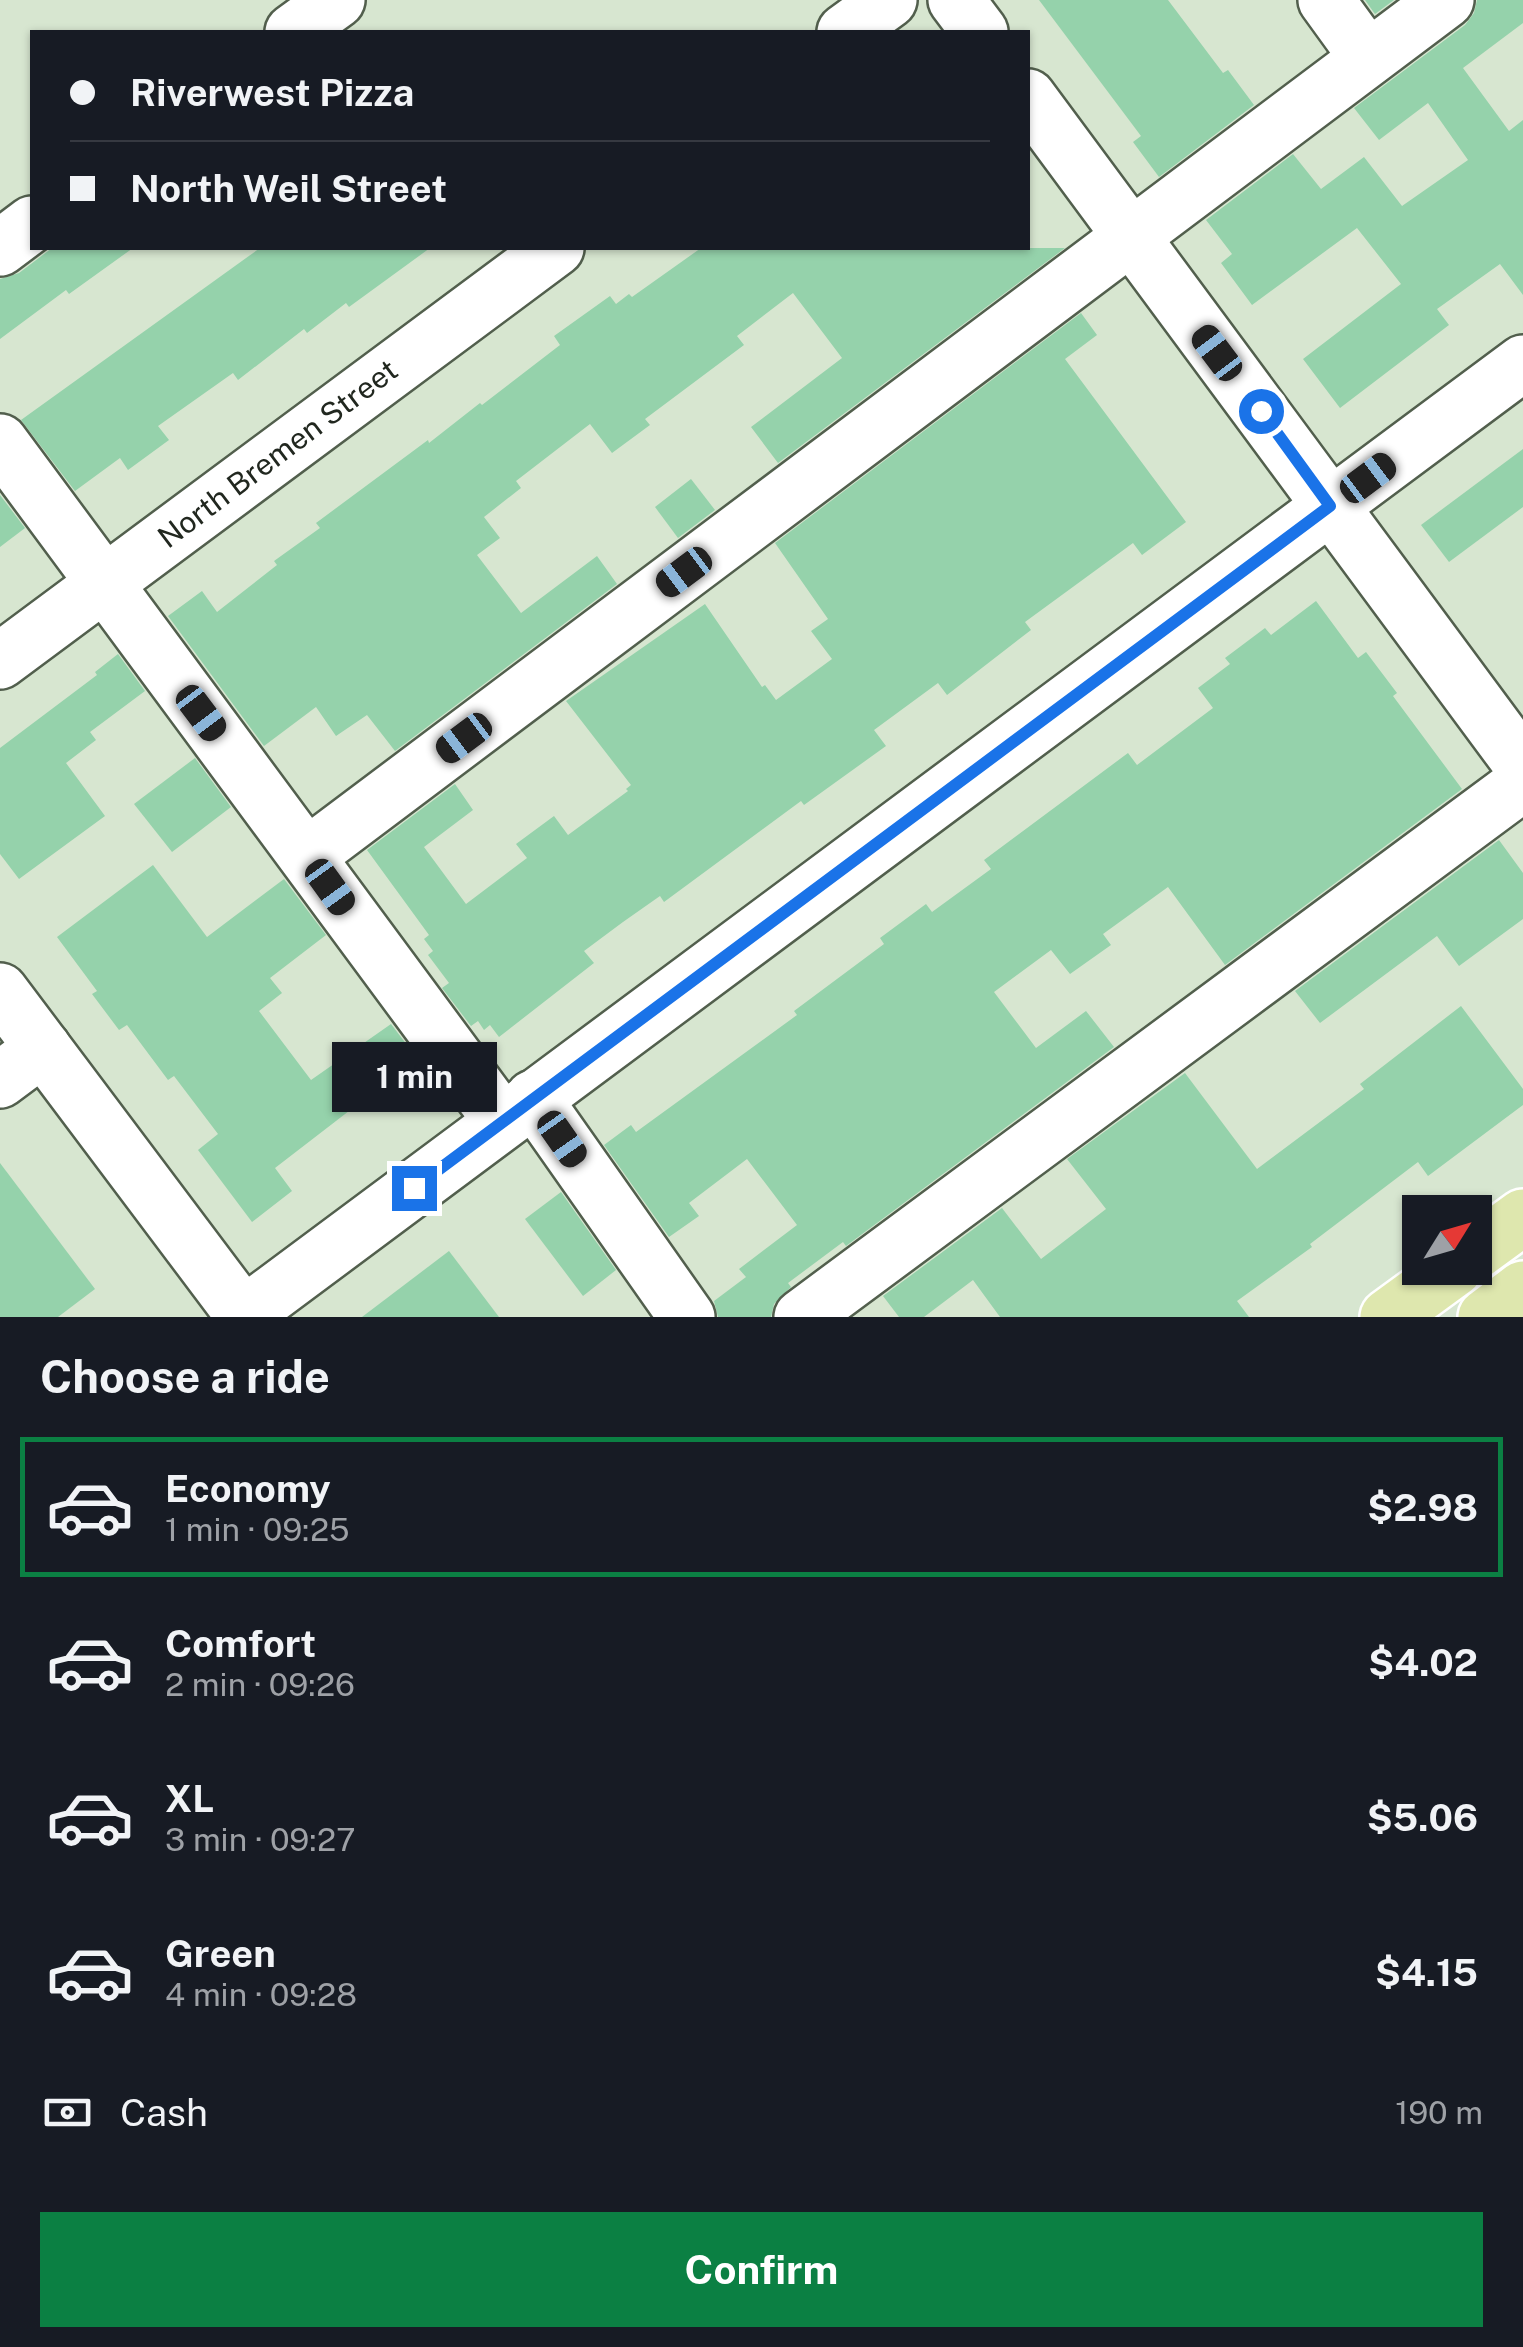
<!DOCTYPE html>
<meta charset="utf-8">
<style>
:root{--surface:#171b24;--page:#20242c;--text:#f1f3f6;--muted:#9ea1a6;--line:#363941;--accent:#0b8043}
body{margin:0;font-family:"Public Sans",sans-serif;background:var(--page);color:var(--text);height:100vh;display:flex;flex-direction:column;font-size:38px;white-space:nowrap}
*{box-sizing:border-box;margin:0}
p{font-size:32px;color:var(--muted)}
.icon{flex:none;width:55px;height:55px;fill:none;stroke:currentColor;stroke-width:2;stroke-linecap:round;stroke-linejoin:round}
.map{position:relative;height:1317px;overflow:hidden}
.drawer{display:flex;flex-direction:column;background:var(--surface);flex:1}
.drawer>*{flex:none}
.banner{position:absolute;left:30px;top:30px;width:1000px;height:220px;border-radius:0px;box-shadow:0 2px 8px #0004;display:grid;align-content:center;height:220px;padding:0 40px;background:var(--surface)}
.needle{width:65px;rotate:53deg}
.buttons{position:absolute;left:1402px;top:1195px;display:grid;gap:20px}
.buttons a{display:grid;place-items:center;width:90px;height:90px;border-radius:0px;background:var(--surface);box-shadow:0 2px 8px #0004;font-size:50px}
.end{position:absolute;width:45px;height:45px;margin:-22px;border:12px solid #1a73e8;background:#fff;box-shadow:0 0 0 5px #fff}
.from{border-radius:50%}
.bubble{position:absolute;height:70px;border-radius:0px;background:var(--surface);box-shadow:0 2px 8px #0004;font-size:32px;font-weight:700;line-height:70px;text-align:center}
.car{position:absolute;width:30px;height:60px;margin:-30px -15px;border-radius:12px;box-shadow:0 0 8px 2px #0007;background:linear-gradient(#222 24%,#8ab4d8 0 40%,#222 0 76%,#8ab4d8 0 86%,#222 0)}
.banner b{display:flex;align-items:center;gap:35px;height:95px;font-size:38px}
.banner b+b{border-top:2px solid var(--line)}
.banner i{width:25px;height:25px;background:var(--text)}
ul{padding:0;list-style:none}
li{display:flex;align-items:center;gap:30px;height:140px;margin:0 20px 15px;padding:0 20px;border:5px solid transparent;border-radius:0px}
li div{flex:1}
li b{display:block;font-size:38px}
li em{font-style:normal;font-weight:700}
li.active{border-color:var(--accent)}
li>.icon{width:90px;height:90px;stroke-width:1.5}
h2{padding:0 40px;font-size:45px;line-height:120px}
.pay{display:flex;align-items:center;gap:25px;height:110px;padding:0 40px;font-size:38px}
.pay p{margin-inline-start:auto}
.action{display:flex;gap:20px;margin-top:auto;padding:20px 40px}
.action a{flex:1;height:115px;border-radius:0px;background:var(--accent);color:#fff;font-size:40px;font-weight:700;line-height:115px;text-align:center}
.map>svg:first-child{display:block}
.building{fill:#95d2ab}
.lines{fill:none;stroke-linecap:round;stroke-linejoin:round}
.minor-casing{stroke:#525f4d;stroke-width:60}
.major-casing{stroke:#fff;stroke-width:60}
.minor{stroke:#fff;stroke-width:55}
.major{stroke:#dee7ae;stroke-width:55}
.route{stroke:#1a73e8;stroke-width:12}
.labels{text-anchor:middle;stroke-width:9;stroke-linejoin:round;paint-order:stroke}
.street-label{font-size:30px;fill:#21271f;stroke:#fff}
</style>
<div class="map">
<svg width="1523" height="1317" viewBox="0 0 1523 1317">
<rect width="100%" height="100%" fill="#d7e6d0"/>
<g class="building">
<path d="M 1039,0 L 1168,0 L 1223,73 L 1228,70 L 1254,105 L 1159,177 L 1133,142 L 1141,136 Z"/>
<path d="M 1365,0 L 1394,0 L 1375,14 Z"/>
<path d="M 1477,0 L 1523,0 L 1523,23 L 1463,68 L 1509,131 L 1523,120 L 1523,295 L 1500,264 L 1437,309 L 1449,325 L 1340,408 L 1303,359 L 1401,284 L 1357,228 L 1252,305 L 1221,263 L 1232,254 L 1206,220 L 1293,154 L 1321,189 L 1364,157 L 1402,206 L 1468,160 L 1428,103 L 1379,140 L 1354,108 L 1465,25 L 1474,13 Z"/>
<path d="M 52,248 L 133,248 L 69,294 L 66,290 L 0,339 L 0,279 L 19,273 Z"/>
<path d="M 260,248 L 430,248 L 349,307 L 346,303 L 307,333 L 304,329 L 238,380 L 233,373 L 158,426 L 169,440 L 128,470 L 120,458 L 75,491 L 21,420 Z"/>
<path d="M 701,248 L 1065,248 L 778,463 L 751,427 L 842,358 L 793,293 L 737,336 L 744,345 L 645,419 L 650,425 L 612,453 L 590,424 L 516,481 L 521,488 L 484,517 L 500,538 L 477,555 L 521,613 L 597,556 L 617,584 L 395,751 L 367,715 L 336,736 L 316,707 L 264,746 L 168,616 L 202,591 L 217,612 L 277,565 L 274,561 L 320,528 L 316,523 L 428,440 L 429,443 L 480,403 L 482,405 L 560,345 L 554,336 L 610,296 L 616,304 L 629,294 L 632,297 Z"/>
<path d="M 1081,313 L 1097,335 L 1065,359 L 1186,522 L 1142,555 L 1133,543 L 1025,622 L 1031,630 L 947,695 L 938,683 L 874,730 L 886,746 L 804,805 L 801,801 L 664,902 L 660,896 L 623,922 L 584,951 L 594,963 L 499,1037 L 490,1025 L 484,1030 L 478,1021 L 471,1026 L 442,988 L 449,983 L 428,955 L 433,951 L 424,939 L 429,935 L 367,850 L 455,784 L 473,810 L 424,847 L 466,904 L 527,858 L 516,844 L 554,816 L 568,835 L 628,791 L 626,789 L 631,785 L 566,701 L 705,604 L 762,687 L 765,685 L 776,700 L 832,659 L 811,631 L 828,619 L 775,543 Z"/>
<path d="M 1523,449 L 1523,507 L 1449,562 L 1421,525 Z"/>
<path d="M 691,479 L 715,510 L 678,538 L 655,507 Z"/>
<path d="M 0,495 L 25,528 L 0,547 Z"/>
<path d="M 1316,601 L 1358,658 L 1366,652 L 1397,693 L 1393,696 L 1462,789 L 1225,965 L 1168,887 L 1103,934 L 1111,945 L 1070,974 L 1051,950 L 994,992 L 1036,1048 L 1086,1011 L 1114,1047 L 846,1246 L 843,1242 L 788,1283 L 791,1287 L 774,1304 L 771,1317 L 718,1317 L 714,1301 L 746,1277 L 739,1269 L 797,1225 L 747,1159 L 689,1203 L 699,1216 L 669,1237 L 604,1145 L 631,1125 L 636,1132 L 797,1015 L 794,1011 L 884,944 L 880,938 L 926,904 L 932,912 L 991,869 L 984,860 L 1128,753 L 1137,765 L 1213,708 L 1198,688 L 1230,664 L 1225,658 L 1265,628 L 1271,635 Z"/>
<path d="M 118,654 L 145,691 L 90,732 L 96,740 L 66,763 L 105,816 L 19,879 L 0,854 L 0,748 L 97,675 L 95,672 Z"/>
<path d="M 195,758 L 231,807 L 172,852 L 134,804 Z"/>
<path d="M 1499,840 L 1523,873 L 1523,919 L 1459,966 L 1437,936 L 1320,1023 L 1295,991 Z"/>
<path d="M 153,865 L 207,937 L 284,879 L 326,935 L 270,978 L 282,993 L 259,1011 L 311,1080 L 391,1024 L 420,1062 L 385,1086 L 384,1084 L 275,1168 L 292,1191 L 252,1222 L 198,1150 L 218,1134 L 174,1076 L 168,1080 L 127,1025 L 119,1030 L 92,994 L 97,991 L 57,937 Z"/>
<path d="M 1461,1006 L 1523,1089 L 1523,1105 L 1428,1176 L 1418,1162 L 1310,1244 L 1312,1247 L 1237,1301 L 1249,1317 L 1000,1317 L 973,1280 L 924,1317 L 899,1317 L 883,1296 L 1002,1208 L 1041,1259 L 1106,1209 L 1067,1159 L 1185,1073 L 1257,1169 L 1364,1089 L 1360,1084 Z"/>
<path d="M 0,1163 L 95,1289 L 58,1317 L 0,1317 Z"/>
<path d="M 561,1192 L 616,1270 L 583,1296 L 525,1219 Z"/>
<path d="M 449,1251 L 499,1317 L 362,1317 Z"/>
</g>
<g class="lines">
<defs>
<g id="minor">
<path d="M 956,0 L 980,32"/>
<path d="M 1326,0 L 1368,58"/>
<path d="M 293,32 L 337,0"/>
<path d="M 845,32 L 889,0"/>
<path d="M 1028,97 L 1523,766"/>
<path d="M 0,248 L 32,224"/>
<path d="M 0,442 L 502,1121"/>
<path d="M 0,661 L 556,248"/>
<path d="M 307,856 L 1446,0"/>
<path d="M 0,991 L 245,1317"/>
<path d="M 0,1080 L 43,1048"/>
<path d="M 533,1098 L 687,1317"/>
<path d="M 241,1317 L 1523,363"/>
<path d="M 802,1317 L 1523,783"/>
</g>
<g id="major">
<path d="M 1475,1252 L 1523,1217"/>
<path d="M 1388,1317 L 1455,1268"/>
<path d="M 1486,1317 L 1523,1289"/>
</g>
</defs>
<use href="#minor" class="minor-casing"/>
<use href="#major" class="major-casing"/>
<use href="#minor" class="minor"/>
<use href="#major" class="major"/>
</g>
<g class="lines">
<path class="route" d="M 414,1188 L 1330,506 L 1261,411"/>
</g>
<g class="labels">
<g class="street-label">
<text transform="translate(278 454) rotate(-37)" y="10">North Bremen Street</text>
</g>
</g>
</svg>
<div class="buttons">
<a><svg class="needle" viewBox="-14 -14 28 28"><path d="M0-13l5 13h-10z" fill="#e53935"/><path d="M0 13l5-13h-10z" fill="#9ea1a6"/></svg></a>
</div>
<i class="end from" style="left:1261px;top:411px"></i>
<i class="end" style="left:414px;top:1188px"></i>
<div class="bubble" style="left:332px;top:1042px;width:165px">1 min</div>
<i class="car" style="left:1217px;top:353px;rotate:323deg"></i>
<i class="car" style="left:1368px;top:478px;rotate:53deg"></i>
<i class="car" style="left:684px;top:572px;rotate:233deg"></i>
<i class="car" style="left:201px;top:713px;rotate:143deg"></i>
<i class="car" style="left:464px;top:738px;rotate:233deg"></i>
<i class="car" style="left:330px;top:887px;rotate:144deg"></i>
<i class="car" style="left:562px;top:1139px;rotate:145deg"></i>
<div class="banner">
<b><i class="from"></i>Riverwest Pizza</b>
<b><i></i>North Weil Street</b>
</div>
</div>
<section class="drawer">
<h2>Choose a ride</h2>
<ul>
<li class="active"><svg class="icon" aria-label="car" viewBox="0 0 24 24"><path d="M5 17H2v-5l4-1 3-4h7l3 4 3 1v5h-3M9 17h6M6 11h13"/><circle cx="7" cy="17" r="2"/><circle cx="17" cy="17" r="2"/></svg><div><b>Economy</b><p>1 min · 09:25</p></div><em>$2.98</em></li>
<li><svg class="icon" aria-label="car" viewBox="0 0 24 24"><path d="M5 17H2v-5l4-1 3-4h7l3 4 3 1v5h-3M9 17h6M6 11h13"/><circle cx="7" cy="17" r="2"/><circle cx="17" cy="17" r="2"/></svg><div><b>Comfort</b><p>2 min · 09:26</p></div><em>$4.02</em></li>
<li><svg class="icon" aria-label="car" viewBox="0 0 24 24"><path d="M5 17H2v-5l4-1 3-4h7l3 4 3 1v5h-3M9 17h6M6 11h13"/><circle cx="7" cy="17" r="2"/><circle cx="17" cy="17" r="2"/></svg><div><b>XL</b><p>3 min · 09:27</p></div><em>$5.06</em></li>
<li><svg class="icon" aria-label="car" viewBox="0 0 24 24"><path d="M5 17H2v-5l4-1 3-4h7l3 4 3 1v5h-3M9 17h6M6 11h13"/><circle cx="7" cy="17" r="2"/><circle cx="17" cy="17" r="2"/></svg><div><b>Green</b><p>4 min · 09:28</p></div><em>$4.15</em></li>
</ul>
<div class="pay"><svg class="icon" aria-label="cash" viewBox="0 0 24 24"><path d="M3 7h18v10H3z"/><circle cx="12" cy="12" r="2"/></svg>Cash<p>190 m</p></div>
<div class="action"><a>Confirm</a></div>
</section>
